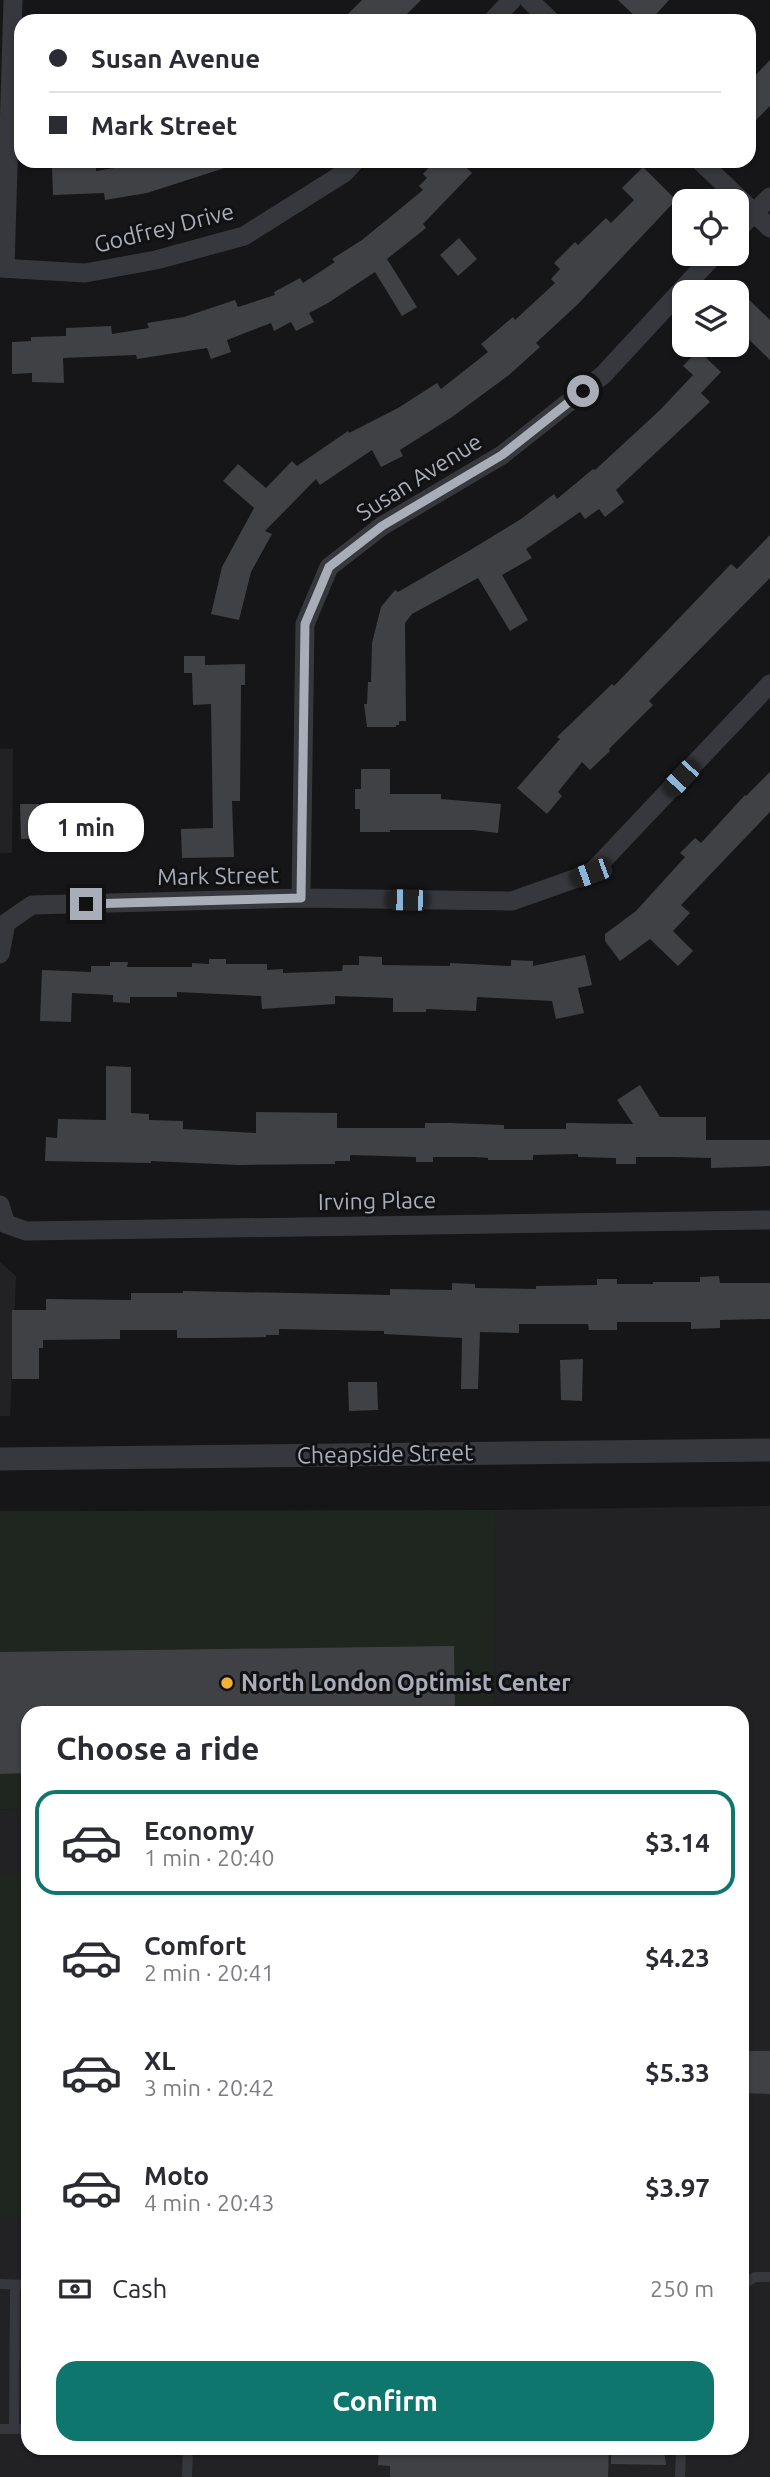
<!DOCTYPE html>
<meta charset="utf-8">
<style>
:root{--surface:#fff;--page:#f2f2f3;--text:#2b2b33;--muted:#7c7c81;--line:#e1e1e2;--accent:#0f766e}
body{margin:0;font-family:Ubuntu,sans-serif;background:var(--page);color:var(--text);height:100vh;display:flex;flex-direction:column;font-size:26px;white-space:nowrap}
*{box-sizing:border-box;margin:0}
p{font-size:23px;color:var(--muted)}
.icon{flex:none;width:38px;height:38px;fill:none;stroke:currentColor;stroke-width:2;stroke-linecap:round;stroke-linejoin:round}
.map{position:relative;flex:1;overflow:hidden}
.drawer{position:absolute;left:21px;top:1706px;width:728px;height:749px;display:flex;flex-direction:column;background:var(--surface);border-radius:21px;box-shadow:0 2px 5px #0004}
.drawer>*{flex:none}
.top-card{position:absolute;left:14px;top:14px;width:742px;height:154px;border-radius:21px;box-shadow:0 2px 5px #0004;display:grid;align-content:center;height:154px;padding:0 35px;background:var(--surface)}
.controls{position:absolute;left:672px;top:189px;display:grid;gap:14px}
.controls a{display:grid;place-items:center;width:77px;height:77px;border-radius:14px;background:var(--surface);box-shadow:0 2px 5px #0004;font-size:35px}
.end{position:absolute;width:32px;height:32px;margin:-16px;border:9px solid #a8adb8;background:#111;box-shadow:0 0 0 4px #111}
.from{border-radius:50%}
.bubble{position:absolute;height:49px;border-radius:21px;background:var(--surface);box-shadow:0 2px 5px #0004;font-size:23px;font-weight:700;line-height:49px;text-align:center}
.car{position:absolute;width:21px;height:42px;margin:-21px -10px;border-radius:9px;box-shadow:0 0 5px 2px #0007;background:linear-gradient(#222 24%,#8ab4d8 0 40%,#222 0 76%,#8ab4d8 0 86%,#222 0)}
.top-card b{display:flex;align-items:center;gap:24px;height:66px;font-size:26px}
.top-card b+b{border-top:2px solid var(--line)}
.top-card i{width:18px;height:18px;background:var(--text)}
ul{padding:0;list-style:none}
li{display:flex;align-items:center;gap:21px;height:105px;margin:0 14px 10px;padding:0 21px;border:4px solid transparent;border-radius:21px}
li div{flex:1}
li b{display:block;font-size:26px}
li em{font-style:normal;font-weight:700}
li.active{border-color:var(--accent)}
li>.icon{width:63px;height:63px;stroke-width:1.5}
h2{padding:0 35px;font-size:32px;line-height:84px}
.pay{display:flex;align-items:center;gap:18px;height:77px;padding:0 35px;font-size:26px}
.pay p{margin-inline-start:auto}
.primary-button{display:flex;gap:14px;margin-top:auto;padding:14px 35px}
.primary-button a{flex:1;height:80px;border-radius:21px;background:var(--accent);color:#fff;font-size:28px;font-weight:700;line-height:80px;text-align:center}
.map>svg:first-child{display:block}
.built{fill:#222225}
.green{fill:#1e261f}
.building{fill:#404145}
.lines{fill:none;stroke-linecap:round;stroke-linejoin:round}
.service{stroke:#37383d;stroke-width:10}
.minor{stroke:#37383d;stroke-width:19}
.tertiary{stroke:#37383d;stroke-width:23}
.route{stroke:#a8adb8;stroke-width:9}
.poi-dot{fill:#f2b134;stroke:#111113;stroke-width:2.5}
.labels{text-anchor:middle;stroke-width:6;stroke-linejoin:round;paint-order:stroke}
.street-label{font-size:23px;fill:#a8adb8;stroke:#111113}
.poi-label{font-size:23px;font-weight:bold;fill:#a8adb8;stroke:#111113;text-anchor:start}
</style>
<div class="map">
<svg width="770" height="2477" viewBox="0 0 770 2477">
<rect width="100%" height="100%" fill="#161618"/>
<g class="built">
<path d="M 0,749 L 13,749 L 12,853 L 0,853 Z"/>
<path d="M 0,1262 L 16,1276 L 10,1416 L 0,1416 Z"/>
<path d="M 770,1506 L 770,2477 L 0,2477 L 0,1810 L 28,1808 L 28,2448 L 742,2448 L 742,1713 L 494,1713 L 495,1510 Z"/>
</g>
<g class="green">
<path d="M 495,1510 L 494,1713 L 28,1713 L 28,1808 L 0,1810 L 0,1511 Z"/>
<rect x="0" y="1874" width="28" height="343"/>
</g>
<g class="building">
<path d="M 362,0 L 421,0 L 400,21 L 341,21 Z"/>
<path d="M 618,0 L 669,0 L 650,21 L 640,21 Z"/>
<path d="M 770,60 L 770,106 L 749,127 L 749,82 Z"/>
<path d="M 70,161 L 92,161 L 92,165 L 96,165 L 96,171 L 156,161 L 234,161 L 234,165 L 147,193 L 105,200 L 104,193 L 53,195 L 52,166 L 70,166 Z"/>
<path d="M 435,161 L 459,161 L 472,173 L 423,224 L 426,228 L 387,259 L 417,307 L 402,316 L 375,272 L 328,303 L 309,313 L 314,322 L 296,331 L 291,322 L 274,331 L 271,323 L 227,340 L 231,352 L 211,359 L 207,348 L 137,359 L 136,355 L 63,358 L 64,383 L 32,382 L 32,373 L 12,374 L 12,342 L 31,341 L 31,337 L 66,336 L 66,328 L 111,326 L 112,334 L 149,328 L 147,323 L 184,317 L 235,300 L 238,307 L 275,295 L 274,292 L 300,278 L 303,283 L 335,262 L 332,259 L 362,240 L 423,190 L 419,186 L 427,178 L 423,174 Z"/>
<path d="M 643,167 L 676,200 L 578,304 L 536,343 L 540,347 L 509,375 L 452,417 L 400,450 L 403,456 L 381,467 L 372,450 L 320,485 L 316,479 L 265,531 L 272,534 L 251,572 L 239,620 L 211,614 L 222,567 L 254,508 L 223,481 L 238,464 L 266,488 L 292,461 L 297,466 L 348,431 L 349,433 L 398,408 L 437,383 L 441,389 L 488,352 L 481,344 L 513,317 L 515,320 L 555,283 L 551,279 L 560,269 L 554,263 L 575,242 L 578,245 L 606,218 L 611,223 L 634,200 L 622,188 Z"/>
<path d="M 459,238 L 477,259 L 458,276 L 440,255 Z"/>
<path d="M 737,288 L 770,320 L 770,360 L 737,328 Z"/>
<path d="M 698,350 L 721,372 L 701,393 L 710,402 L 616,490 L 624,502 L 605,517 L 599,509 L 585,519 L 580,512 L 526,549 L 532,558 L 502,575 L 528,620 L 510,631 L 478,578 L 412,614 L 405,623 L 406,721 L 399,721 L 399,725 L 396,725 L 396,727 L 367,727 L 364,704 L 367,704 L 368,682 L 371,682 L 372,643 L 381,607 L 395,590 L 398,592 L 472,549 L 521,519 L 554,494 L 557,499 L 593,469 L 595,470 L 660,410 L 693,375 L 683,366 Z"/>
<path d="M 770,535 L 770,578 L 649,701 L 653,705 L 609,749 L 610,751 L 590,770 L 582,762 L 558,792 L 562,796 L 547,814 L 517,788 L 560,739 L 557,737 L 612,684 L 614,686 L 731,564 L 737,569 Z"/>
<path d="M 184,656 L 205,656 L 205,665 L 245,664 L 245,685 L 241,685 L 240,801 L 232,801 L 234,857 L 182,858 L 181,829 L 213,828 L 211,704 L 193,705 L 192,673 L 184,673 Z"/>
<path d="M 361,769 L 390,769 L 390,794 L 441,794 L 441,799 L 501,804 L 498,833 L 473,830 L 390,830 L 390,832 L 360,832 L 360,809 L 355,809 L 355,789 L 361,789 Z"/>
<path d="M 770,772 L 770,812 L 681,905 L 690,913 L 673,931 L 693,951 L 678,966 L 650,939 L 620,961 L 605,941 L 605,934 L 636,911 L 685,857 L 680,853 L 695,838 L 701,843 L 745,795 L 746,796 Z"/>
<path d="M 20,804 L 39,804 L 39,810 L 134,810 L 134,844 L 87,843 L 87,838 L 21,839 Z"/>
<path d="M 585,955 L 592,985 L 578,988 L 584,1013 L 556,1019 L 552,1001 L 477,997 L 476,1011 L 426,1009 L 426,1012 L 393,1012 L 393,998 L 335,996 L 335,1004 L 262,1009 L 261,996 L 177,992 L 177,997 L 130,997 L 130,1003 L 113,1002 L 113,995 L 72,993 L 71,1022 L 40,1021 L 42,970 L 91,972 L 91,966 L 110,966 L 110,962 L 128,962 L 127,967 L 192,967 L 192,963 L 209,964 L 209,959 L 226,959 L 226,964 L 267,964 L 267,970 L 283,969 L 283,973 L 342,971 L 343,965 L 359,965 L 359,956 L 382,957 L 382,965 L 450,966 L 450,963 L 511,966 L 511,960 L 533,961 L 533,966 Z"/>
<path d="M 106,1066 L 131,1067 L 131,1113 L 149,1114 L 149,1120 L 183,1121 L 183,1129 L 256,1133 L 256,1112 L 337,1113 L 337,1128 L 425,1128 L 425,1123 L 450,1123 L 504,1125 L 504,1129 L 566,1129 L 566,1123 L 633,1124 L 617,1100 L 640,1085 L 660,1117 L 706,1117 L 706,1140 L 770,1140 L 770,1166 L 711,1168 L 711,1158 L 673,1157 L 636,1157 L 636,1164 L 616,1164 L 616,1158 L 578,1157 L 578,1154 L 533,1155 L 533,1160 L 488,1160 L 488,1158 L 476,1157 L 433,1157 L 433,1162 L 416,1162 L 416,1157 L 350,1155 L 350,1161 L 335,1161 L 335,1164 L 238,1165 L 151,1161 L 151,1163 L 45,1161 L 46,1137 L 57,1138 L 58,1119 L 106,1120 Z"/>
<path d="M 719,1276 L 720,1283 L 770,1283 L 770,1319 L 720,1320 L 720,1328 L 691,1329 L 691,1322 L 617,1322 L 617,1330 L 589,1330 L 588,1324 L 519,1324 L 519,1333 L 480,1332 L 478,1389 L 461,1389 L 462,1338 L 384,1334 L 384,1331 L 279,1329 L 279,1335 L 266,1335 L 266,1337 L 211,1338 L 177,1338 L 177,1330 L 120,1330 L 120,1339 L 43,1340 L 43,1348 L 39,1348 L 39,1379 L 12,1379 L 12,1310 L 46,1310 L 46,1299 L 131,1300 L 131,1293 L 183,1293 L 183,1291 L 390,1295 L 390,1289 L 452,1290 L 452,1283 L 475,1284 L 475,1288 L 536,1289 L 536,1286 L 597,1285 L 597,1279 L 617,1279 L 617,1284 L 653,1284 L 653,1282 L 700,1282 L 700,1277 Z"/>
<path d="M 583,1359 L 582,1401 L 561,1400 L 560,1360 Z"/>
<path d="M 348,1382 L 377,1382 L 378,1410 L 349,1411 Z"/>
<path d="M 454,1646 L 455,1713 L 28,1713 L 28,1773 L 0,1774 L 0,1652 Z"/>
<path d="M 742,2051 L 770,2051 L 770,2094 L 742,2093 Z"/>
<path d="M 379,2448 L 609,2448 L 608,2477 L 390,2477 L 390,2466 L 378,2465 Z"/>
<path d="M 611,2448 L 664,2448 L 666,2465 L 611,2464 Z"/>
</g>
<g class="lines">
<g class="service">
<path d="M 0,2284 L 28,2285"/>
<path d="M 742,2285 L 755,2277 L 770,2277"/>
<path d="M 0,2429 L 28,2429"/>
<path d="M 14,2429 L 15,2285"/>
<path d="M 187,2477 L 188,2448"/>
<path d="M 680,2477 L 681,2448"/>
</g>
<g class="minor">
<path d="M 529,0 L 551,21"/>
<path d="M 492,21 L 512,0"/>
<path d="M 700,161 L 770,228"/>
<path d="M 737,230 L 770,197"/>
<path d="M 0,268 L 85,273 L 156,260 L 244,236 L 344,173 L 355,161"/>
<path d="M 5,268 L 13,0"/>
<path d="M 301,898 L 305,624 L 329,567 L 382,526 L 502,455 L 603,375 L 715,254"/>
<path d="M 0,954 L 6,923 L 32,905 L 301,898 L 512,901 L 591,873 L 770,684"/>
<path d="M 0,1205 L 6,1224 L 26,1231 L 770,1220"/>
</g>
<path class="tertiary" d="M 0,1459 L 770,1450"/>
</g>
<g class="lines">
<path class="route" d="M 86,904 L 301,898 L 305,624 L 329,567 L 382,526 L 502,455 L 583,391"/>
</g>
<circle class="poi-dot" cx="227" cy="1683" r="7"/>
<g class="labels">
<g class="street-label">
<text transform="translate(164 228) rotate(-14)" y="8">Godfrey Drive</text>
<text transform="translate(419 477) rotate(-32)" y="8">Susan Avenue</text>
<text transform="translate(218 876) rotate(-1)" y="8">Mark Street</text>
<text transform="translate(377 1201) rotate(-1)" y="8">Irving Place</text>
<text transform="translate(385 1454) rotate(-1)" y="8">Cheapside Street</text>
</g>
<g class="poi-label">
<text x="241" y="1691">North London Optimist Center</text>
</g>
</g>
</svg>
<div class="controls">
<a><svg class="icon" aria-label="locate" viewBox="0 0 24 24"><circle cx="12" cy="12" r="6"/><path d="M12 2v4M12 18v4M2 12h4M18 12h4"/></svg></a>
<a><svg class="icon" aria-label="layers" viewBox="0 0 24 24"><path d="M12 4l9 5-9 5-9-5zM3 14l9 5 9-5"/></svg></a>
</div>
<i class="end from" style="left:583px;top:391px"></i>
<i class="end" style="left:86px;top:904px"></i>
<div class="bubble" style="left:28px;top:803px;width:116px">1 min</div>
<i class="car" style="left:681px;top:778px;rotate:223deg"></i>
<i class="car" style="left:591px;top:873px;rotate:250deg"></i>
<i class="car" style="left:407px;top:900px;rotate:271deg"></i>
<div class="top-card">
<b><i class="from"></i>Susan Avenue</b>
<b><i></i>Mark Street</b>
</div>
<section class="drawer">
<h2>Choose a ride</h2>
<ul>
<li class="active"><svg class="icon" aria-label="car" viewBox="0 0 24 24"><path d="M5 17H2v-5l4-1 3-4h7l3 4 3 1v5h-3M9 17h6M6 11h13"/><circle cx="7" cy="17" r="2"/><circle cx="17" cy="17" r="2"/></svg><div><b>Economy</b><p>1 min · 20:40</p></div><em>$3.14</em></li>
<li><svg class="icon" aria-label="car" viewBox="0 0 24 24"><path d="M5 17H2v-5l4-1 3-4h7l3 4 3 1v5h-3M9 17h6M6 11h13"/><circle cx="7" cy="17" r="2"/><circle cx="17" cy="17" r="2"/></svg><div><b>Comfort</b><p>2 min · 20:41</p></div><em>$4.23</em></li>
<li><svg class="icon" aria-label="car" viewBox="0 0 24 24"><path d="M5 17H2v-5l4-1 3-4h7l3 4 3 1v5h-3M9 17h6M6 11h13"/><circle cx="7" cy="17" r="2"/><circle cx="17" cy="17" r="2"/></svg><div><b>XL</b><p>3 min · 20:42</p></div><em>$5.33</em></li>
<li><svg class="icon" aria-label="car" viewBox="0 0 24 24"><path d="M5 17H2v-5l4-1 3-4h7l3 4 3 1v5h-3M9 17h6M6 11h13"/><circle cx="7" cy="17" r="2"/><circle cx="17" cy="17" r="2"/></svg><div><b>Moto</b><p>4 min · 20:43</p></div><em>$3.97</em></li>
</ul>
<div class="pay"><svg class="icon" aria-label="cash" viewBox="0 0 24 24"><path d="M3 7h18v10H3z"/><circle cx="12" cy="12" r="2"/></svg>Cash<p>250 m</p></div>
<div class="primary-button"><a>Confirm</a></div>
</section>
</div>
